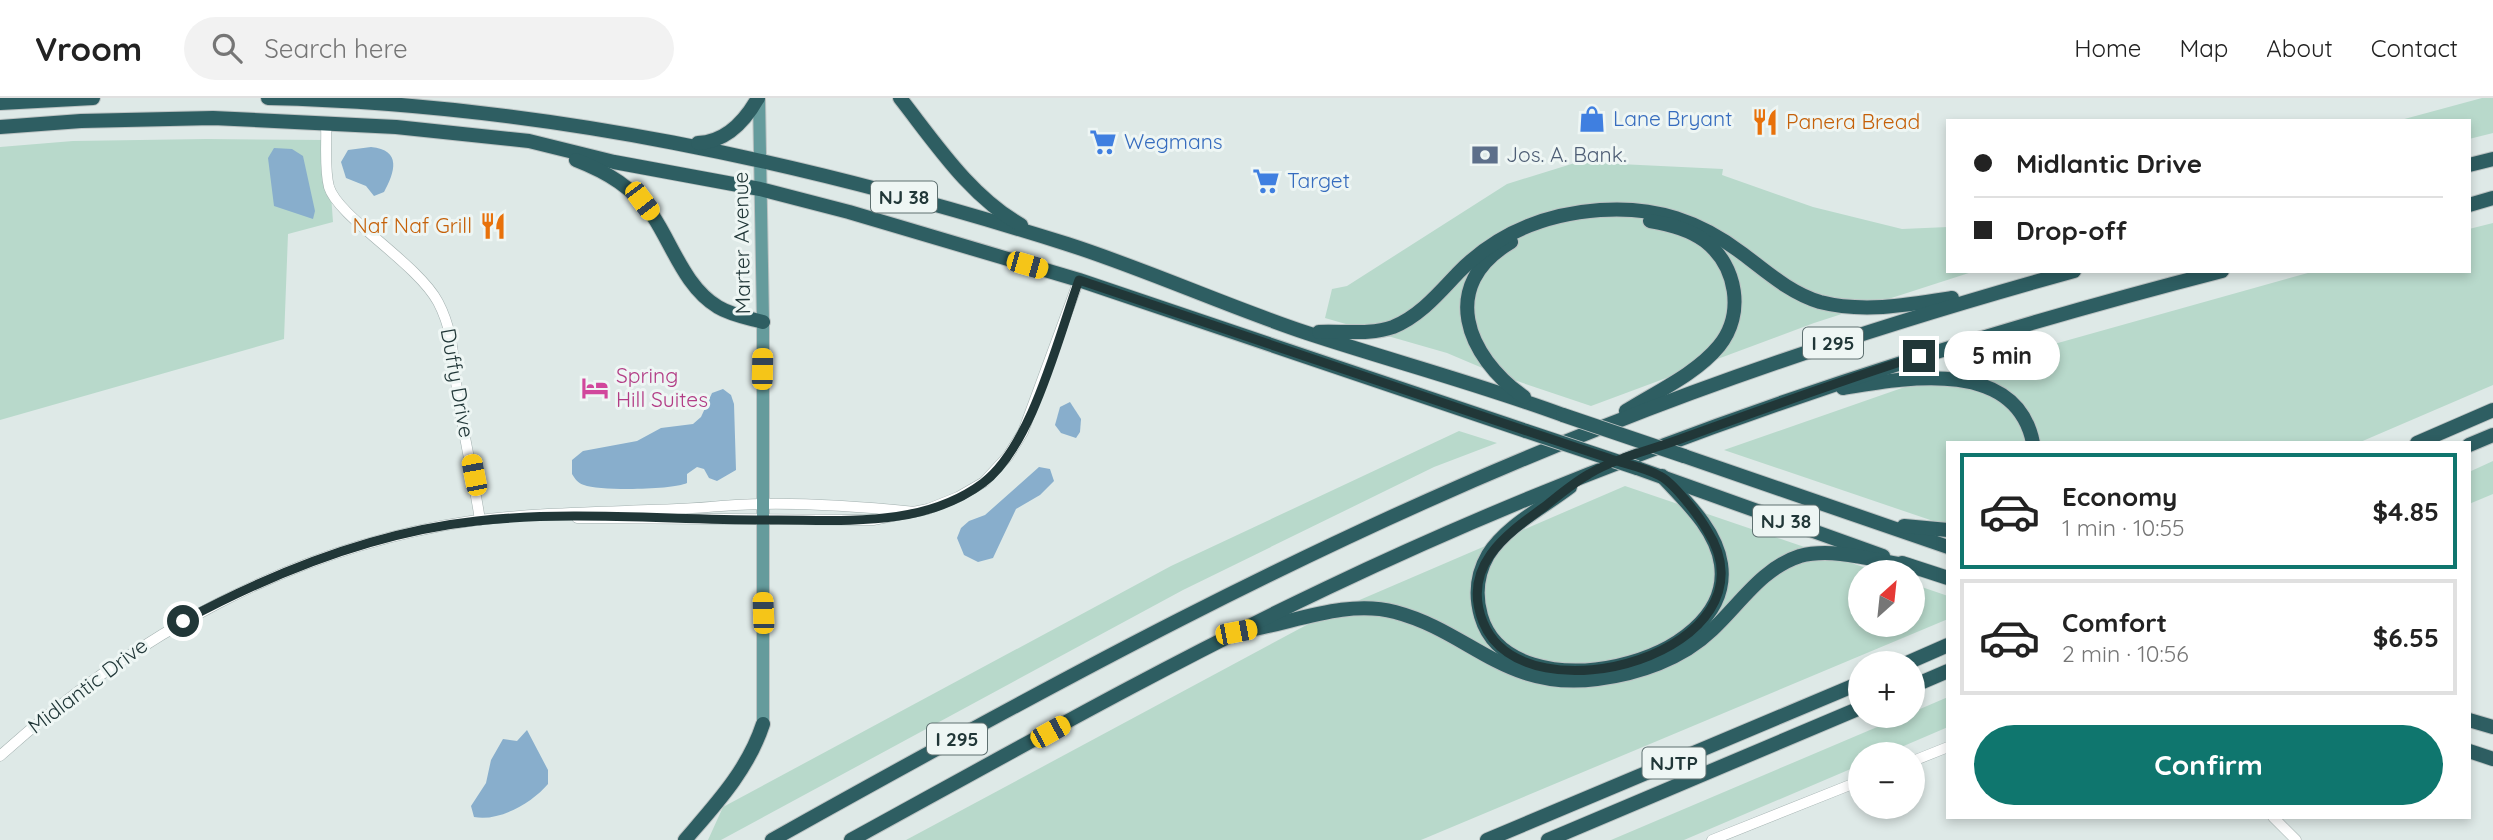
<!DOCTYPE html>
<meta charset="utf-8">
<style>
:root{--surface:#fff;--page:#f2f2f2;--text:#222;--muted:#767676;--line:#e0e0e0;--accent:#0f766e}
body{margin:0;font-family:Quicksand,sans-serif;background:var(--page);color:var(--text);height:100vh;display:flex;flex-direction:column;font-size:26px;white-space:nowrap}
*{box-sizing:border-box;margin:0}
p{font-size:23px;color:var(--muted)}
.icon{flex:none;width:38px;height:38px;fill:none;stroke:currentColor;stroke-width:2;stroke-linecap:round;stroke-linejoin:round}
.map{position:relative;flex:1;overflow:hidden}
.drawer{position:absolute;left:1946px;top:343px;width:525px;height:378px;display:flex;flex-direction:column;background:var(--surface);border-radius:0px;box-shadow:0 4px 10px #0003}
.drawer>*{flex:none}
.top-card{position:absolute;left:1946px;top:21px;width:525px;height:154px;border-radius:0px;box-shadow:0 4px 10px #0003;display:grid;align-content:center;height:154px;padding:0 28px;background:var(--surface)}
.needle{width:46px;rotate:27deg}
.fabs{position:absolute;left:1848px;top:462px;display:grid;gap:14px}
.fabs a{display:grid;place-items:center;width:77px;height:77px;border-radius:50%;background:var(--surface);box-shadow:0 4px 10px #0003;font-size:35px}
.end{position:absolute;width:32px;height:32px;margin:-16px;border:9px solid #213738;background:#fff;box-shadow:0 0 0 4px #fff}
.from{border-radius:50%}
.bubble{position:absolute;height:49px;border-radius:24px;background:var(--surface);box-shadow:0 4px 10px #0003;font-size:23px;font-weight:800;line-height:49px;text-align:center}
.car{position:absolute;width:21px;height:42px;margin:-21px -10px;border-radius:9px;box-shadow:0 0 5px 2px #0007;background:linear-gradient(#f5c518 24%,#345 0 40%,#f5c518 0 76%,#345 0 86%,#f5c518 0)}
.top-card b{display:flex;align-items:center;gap:24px;height:66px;font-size:26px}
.top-card b+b{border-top:2px solid var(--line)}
.top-card i{width:18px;height:18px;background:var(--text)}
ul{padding:12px 0 0;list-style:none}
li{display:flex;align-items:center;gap:21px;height:116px;margin:0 14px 10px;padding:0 14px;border:4px solid var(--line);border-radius:0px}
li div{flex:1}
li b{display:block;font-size:26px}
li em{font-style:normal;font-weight:800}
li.active{border-color:var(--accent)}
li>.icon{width:63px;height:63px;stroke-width:1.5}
.button{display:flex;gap:14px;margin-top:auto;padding:14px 28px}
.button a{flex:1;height:80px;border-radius:42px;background:var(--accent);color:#fff;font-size:28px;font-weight:800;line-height:80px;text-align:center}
header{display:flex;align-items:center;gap:42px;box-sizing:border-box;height:98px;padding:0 35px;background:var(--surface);border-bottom:2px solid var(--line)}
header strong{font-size:33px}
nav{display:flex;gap:38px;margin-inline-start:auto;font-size:24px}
.search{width:490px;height:63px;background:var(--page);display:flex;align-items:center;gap:18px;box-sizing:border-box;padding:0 24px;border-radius:38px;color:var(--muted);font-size:26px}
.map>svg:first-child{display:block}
.green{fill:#b8d9cb}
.water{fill:#88aecc}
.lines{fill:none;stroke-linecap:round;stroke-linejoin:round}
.minor-casing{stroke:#a2b0af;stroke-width:11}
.major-casing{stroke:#bcc3c3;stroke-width:14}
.highway-casing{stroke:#bcc3c3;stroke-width:16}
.minor{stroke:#fff;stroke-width:10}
.major{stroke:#659b9c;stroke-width:12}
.highway{stroke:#2e5e62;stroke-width:14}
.highway-bridge-casing{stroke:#bcc3c3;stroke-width:16;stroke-linecap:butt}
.highway-bridge{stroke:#2e5e62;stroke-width:14}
.route{stroke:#213738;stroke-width:9}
.labels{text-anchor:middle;stroke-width:6;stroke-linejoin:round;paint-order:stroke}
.shield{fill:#eef6f4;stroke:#5e7070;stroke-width:2}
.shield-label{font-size:19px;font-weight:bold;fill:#213738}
.shop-label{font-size:21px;fill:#366cbe;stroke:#eef6f4;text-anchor:start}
.food-label{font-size:21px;fill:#c56008;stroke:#eef6f4;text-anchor:start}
.service-label{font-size:21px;fill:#4e5e75;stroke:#eef6f4;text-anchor:start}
.street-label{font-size:21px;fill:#213738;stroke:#eef6f4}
.hotel-label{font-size:21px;fill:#b23c85;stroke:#eef6f4;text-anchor:start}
</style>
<header>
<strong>Vroom</strong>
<div class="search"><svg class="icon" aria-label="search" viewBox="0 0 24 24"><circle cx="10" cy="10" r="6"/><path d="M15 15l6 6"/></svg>Search here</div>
<nav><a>Home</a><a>Map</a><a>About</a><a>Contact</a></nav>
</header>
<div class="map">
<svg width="2493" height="742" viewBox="0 0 2493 742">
<rect width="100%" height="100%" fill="#dee9e7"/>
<g class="green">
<path d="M 2482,0 L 2493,0 L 2493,35 L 2469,41 L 2469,23 L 2397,23 Z"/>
<path d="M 206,41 L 327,42 L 333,124 L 288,136 L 284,241 L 0,322 L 0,49 L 73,43 Z"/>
<path d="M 1578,64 L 1723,71 L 1722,77 L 1813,109 L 1902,131 L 1948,129 L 1948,173 L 1975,173 L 1814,225 L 1591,308 L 1499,277 L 1447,255 L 1325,220 L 1332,191 L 1347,188 L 1507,86 Z"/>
<path d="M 2493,125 L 2493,287 L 2358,345 L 1948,345 L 1948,428 L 1724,352 L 1922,283 L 2315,173 L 2469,173 L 2469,131 Z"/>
<path d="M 1459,333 L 1497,345 L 1434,369 L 1183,492 L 721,742 L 708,742 L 723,709 L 1171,468 Z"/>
<path d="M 2493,363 L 2493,396 L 2469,406 L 2469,374 Z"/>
<path d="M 1625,388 L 1878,474 L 1860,474 L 1860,527 L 1913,527 L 1913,486 L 1948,498 L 1948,521 L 1421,742 L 906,742 L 1327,516 Z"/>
<path d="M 1948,599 L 1948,629 L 1885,656 L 1860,656 L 1860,667 L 1684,742 L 1611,742 L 1903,618 L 1913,618 L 1913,614 Z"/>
</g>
<g class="water">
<path d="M 371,49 C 402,52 395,74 384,94 L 374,98 L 366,88 L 346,80 L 341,64 L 348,52 Z"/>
<path d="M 274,50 L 292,51 L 303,58 L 315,113 L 313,121 L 274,108 L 268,60 Z"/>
<path d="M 723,291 L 731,297 L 734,306 L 736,372 L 717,383 L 709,380 L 704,371 L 697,369 L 687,376 L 687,385 C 673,392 599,393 584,387 C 578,385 575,381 572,376 L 572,362 L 583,353 L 637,343 L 661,330 L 693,326 L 701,319 L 712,295 Z"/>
<path d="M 1070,304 L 1081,321 L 1080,334 L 1076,340 L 1061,335 L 1055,327 L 1060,309 Z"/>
<path d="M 1039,369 L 1050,371 L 1054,383 L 1040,397 L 1016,411 L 993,460 L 978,464 L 964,457 L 957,440 L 961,430 L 969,423 L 985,417 Z"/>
<path d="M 527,632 L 548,672 L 548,686 C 532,705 499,724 474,719 L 471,708 L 486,685 L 491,662 L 503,641 L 517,643 Z"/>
</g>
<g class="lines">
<defs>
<g id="minor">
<path d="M 326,25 C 327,45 324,70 329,89 C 338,119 417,165 438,204 C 456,238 453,271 459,307 C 466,346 474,384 480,422"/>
<path d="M 577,420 L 873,422 L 928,411 L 958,399 L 984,384 L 1008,358 L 1023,334 L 1079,182"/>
<path d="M 0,658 C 133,538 292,449 471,423 C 539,414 609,414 677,411 C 705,410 734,406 762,406 C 813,405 864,409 915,414"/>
<path d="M 1913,663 L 1948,649"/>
<path d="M 2273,719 L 2296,742"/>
<path d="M 1712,742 L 1860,683"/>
</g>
<path id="major" d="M 759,0 L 763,224 L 763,626"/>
<g id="highway">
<path d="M 268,0 C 541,6 807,64 1067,146 C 1148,172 1226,208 1307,235 C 1392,263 1479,286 1563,317"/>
<path d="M 900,0 C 936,46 970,98 1021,127"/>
<path d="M 0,5 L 93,0"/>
<path d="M 0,29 L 81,23 L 213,20 L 396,29 L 529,43 L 614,64 L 760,91 L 849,114 L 1079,182 L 1526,333"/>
<path d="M 698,45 C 726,44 745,23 758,0"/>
<path d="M 576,62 C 607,74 634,90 653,118 C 673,148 685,189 718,209 C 731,217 749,220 763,224"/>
<path d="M 2469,67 L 2493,61"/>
<path d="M 2469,107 L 2493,100"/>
<path d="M 1511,144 C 1438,187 1466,258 1524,299"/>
<path d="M 1319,234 C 1343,233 1371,237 1393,229 C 1420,218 1439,195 1458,175 C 1497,135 1544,116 1600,112 C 1655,108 1700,123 1743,156 C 1767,174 1790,195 1820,204 C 1863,215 1908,207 1952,200"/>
<path d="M 1843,290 C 1904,280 2016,259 2033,345"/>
<path d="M 1626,313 C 1656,294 1696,276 1719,248 C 1745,216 1737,168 1705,143 C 1689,131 1669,126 1650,123"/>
<path d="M 2417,345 L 2493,312"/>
<path d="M 2469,347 L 2493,337"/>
<path d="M 1684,358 L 1948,449"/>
<path d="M 1637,370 L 1883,458"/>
<path d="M 1570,389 C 1544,409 1506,428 1488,457 C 1477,476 1475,497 1481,518 C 1510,618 1736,568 1721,466 C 1716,431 1685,403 1662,378"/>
<path d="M 1904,428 L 1948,432"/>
<path d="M 1902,465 L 1948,480"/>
<path d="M 1255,531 C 1300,522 1349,502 1395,514 C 1471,534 1505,593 1597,581 C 1638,576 1682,561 1712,532 C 1740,506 1762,470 1800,458 C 1833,449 1877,463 1910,468"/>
<path d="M 1907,565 L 1948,547"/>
<path d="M 1913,588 L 1948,573"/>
<path d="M 2469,622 L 2493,629"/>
<path d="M 2469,653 L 2493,661"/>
<path d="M 685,742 C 716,706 748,672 763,626"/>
<path d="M 772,742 C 1042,591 1316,441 1605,328 C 1758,267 1915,217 2074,173"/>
<path d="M 851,742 C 1008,656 1165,567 1327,490 C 1614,353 1914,252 2222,173"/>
<path d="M 1487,742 L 1860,585"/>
<path d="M 1548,742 L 1860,610"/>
</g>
</defs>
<use href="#minor" class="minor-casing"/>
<use href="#major" class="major-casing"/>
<use href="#highway" class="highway-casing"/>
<use href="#minor" class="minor"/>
<use href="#major" class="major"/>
<use href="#highway" class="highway"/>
<defs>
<g id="highway-bridge">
<path d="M 1563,317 L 1684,358"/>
<path d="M 1526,333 L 1637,370"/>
</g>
</defs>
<use href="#highway-bridge" class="highway-bridge-casing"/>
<use href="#highway-bridge" class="highway-bridge"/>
</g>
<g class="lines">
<path class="route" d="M 183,523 C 272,475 375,434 477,423 C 576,412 678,423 778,422 C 847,422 924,429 983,385 C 1032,348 1058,240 1079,182 C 1217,229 1356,275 1494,322 C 1532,335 1570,347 1608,360 C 1624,366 1645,369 1660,378 C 1674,385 1699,418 1707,432 C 1784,552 1524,627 1483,524 C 1461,469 1505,437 1544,409 C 1558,398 1573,385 1589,376 C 1617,359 1655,351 1686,339 C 1763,311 1840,283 1919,258"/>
</g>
<defs>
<symbol id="shop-bare" viewBox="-9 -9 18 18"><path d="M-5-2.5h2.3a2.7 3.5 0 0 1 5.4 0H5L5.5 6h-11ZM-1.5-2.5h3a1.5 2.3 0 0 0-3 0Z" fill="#3f7fe0" stroke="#eef6f4" stroke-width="2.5" paint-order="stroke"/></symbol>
<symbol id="restaurant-bare" viewBox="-9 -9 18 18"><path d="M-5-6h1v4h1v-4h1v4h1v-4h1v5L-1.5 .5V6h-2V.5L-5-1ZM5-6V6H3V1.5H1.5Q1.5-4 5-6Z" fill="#e8710a" stroke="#eef6f4" stroke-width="2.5" paint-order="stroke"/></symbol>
<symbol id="supermarket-bare" viewBox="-9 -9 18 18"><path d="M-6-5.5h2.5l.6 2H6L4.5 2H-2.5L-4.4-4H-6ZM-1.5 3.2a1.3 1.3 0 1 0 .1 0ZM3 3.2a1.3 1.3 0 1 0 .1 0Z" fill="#3f7fe0" stroke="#eef6f4" stroke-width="2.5" paint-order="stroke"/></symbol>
<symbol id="bank-bare" viewBox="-9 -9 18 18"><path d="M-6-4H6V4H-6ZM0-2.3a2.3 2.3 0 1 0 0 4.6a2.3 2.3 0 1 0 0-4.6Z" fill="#5c6f8a" stroke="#eef6f4" stroke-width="2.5" paint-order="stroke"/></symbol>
<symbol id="hotel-bare" viewBox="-9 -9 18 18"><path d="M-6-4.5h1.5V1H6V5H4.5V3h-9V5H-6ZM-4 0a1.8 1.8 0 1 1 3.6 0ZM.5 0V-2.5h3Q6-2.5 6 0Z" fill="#d1479c" stroke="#eef6f4" stroke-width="2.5" paint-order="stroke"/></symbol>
</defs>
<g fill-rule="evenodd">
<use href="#shop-bare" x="1573" y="2" width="38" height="38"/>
<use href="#restaurant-bare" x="1746" y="5" width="38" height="38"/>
<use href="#supermarket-bare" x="1084" y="25" width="38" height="38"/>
<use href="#bank-bare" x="1466" y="38" width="38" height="38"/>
<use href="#supermarket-bare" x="1247" y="64" width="38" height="38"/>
<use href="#restaurant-bare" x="474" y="109" width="38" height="38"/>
<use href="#hotel-bare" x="576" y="271" width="38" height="38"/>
</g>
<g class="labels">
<g class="shield">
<rect x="871" y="83.5" width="66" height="31" rx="5"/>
<rect x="1803" y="229.5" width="60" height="31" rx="5"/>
<rect x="1753" y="407.5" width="66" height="31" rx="5"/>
<rect x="927" y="625.5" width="60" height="31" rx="5"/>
<rect x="1642.5" y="649.5" width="63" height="31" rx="5"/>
</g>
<g class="shield-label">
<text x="904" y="106">NJ 38</text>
<text x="1833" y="252">I 295</text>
<text x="1786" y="430">NJ 38</text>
<text x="957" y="648">I 295</text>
<text x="1674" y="672">NJTP</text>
</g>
<g class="shop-label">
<text x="1613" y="28">Lane Bryant</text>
<text x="1124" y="51">Wegmans</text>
<text x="1287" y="90">Target</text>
</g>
<g class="food-label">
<text x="1786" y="31">Panera Bread</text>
<text x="472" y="135" text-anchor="end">Naf Naf Grill</text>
</g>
<g class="service-label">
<text x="1506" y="64">Jos. A. Bank.</text>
</g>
<g class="street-label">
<text transform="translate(742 145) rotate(-91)" y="7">Marter Avenue</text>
<text transform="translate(457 285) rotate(80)" y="7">Duffy Drive</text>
<text transform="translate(88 588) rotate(-37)" y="7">Midlantic Drive</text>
</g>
<g class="hotel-label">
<text x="616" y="285">Spring<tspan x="616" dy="24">Hill Suites</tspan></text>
</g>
</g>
</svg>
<div class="fabs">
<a><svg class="needle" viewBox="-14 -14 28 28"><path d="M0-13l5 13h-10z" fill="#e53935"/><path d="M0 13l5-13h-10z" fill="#767676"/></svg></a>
<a>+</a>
<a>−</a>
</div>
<i class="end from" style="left:183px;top:523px"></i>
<i class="end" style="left:1919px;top:258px"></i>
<div class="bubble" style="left:1944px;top:233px;width:116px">5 min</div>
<i class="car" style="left:642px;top:103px;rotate:143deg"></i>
<i class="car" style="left:1027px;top:167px;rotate:106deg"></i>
<i class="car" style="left:762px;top:271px;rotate:1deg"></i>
<i class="car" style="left:474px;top:377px;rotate:349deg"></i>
<i class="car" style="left:763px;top:515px;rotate:358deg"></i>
<i class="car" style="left:1236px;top:534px;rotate:79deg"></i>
<i class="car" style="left:1050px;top:634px;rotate:61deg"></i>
<div class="top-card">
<b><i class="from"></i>Midlantic Drive</b>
<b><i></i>Drop-off</b>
</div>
<section class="drawer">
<ul>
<li class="active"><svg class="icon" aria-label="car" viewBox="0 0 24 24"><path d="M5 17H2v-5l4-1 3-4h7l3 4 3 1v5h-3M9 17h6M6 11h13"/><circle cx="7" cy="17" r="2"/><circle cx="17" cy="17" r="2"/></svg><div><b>Economy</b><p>1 min · 10:55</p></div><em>$4.85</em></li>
<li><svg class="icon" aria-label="car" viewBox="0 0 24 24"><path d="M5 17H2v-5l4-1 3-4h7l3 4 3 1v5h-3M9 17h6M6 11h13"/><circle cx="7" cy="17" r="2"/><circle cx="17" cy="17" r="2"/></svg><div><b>Comfort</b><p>2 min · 10:56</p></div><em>$6.55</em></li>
</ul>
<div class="button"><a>Confirm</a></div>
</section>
</div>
